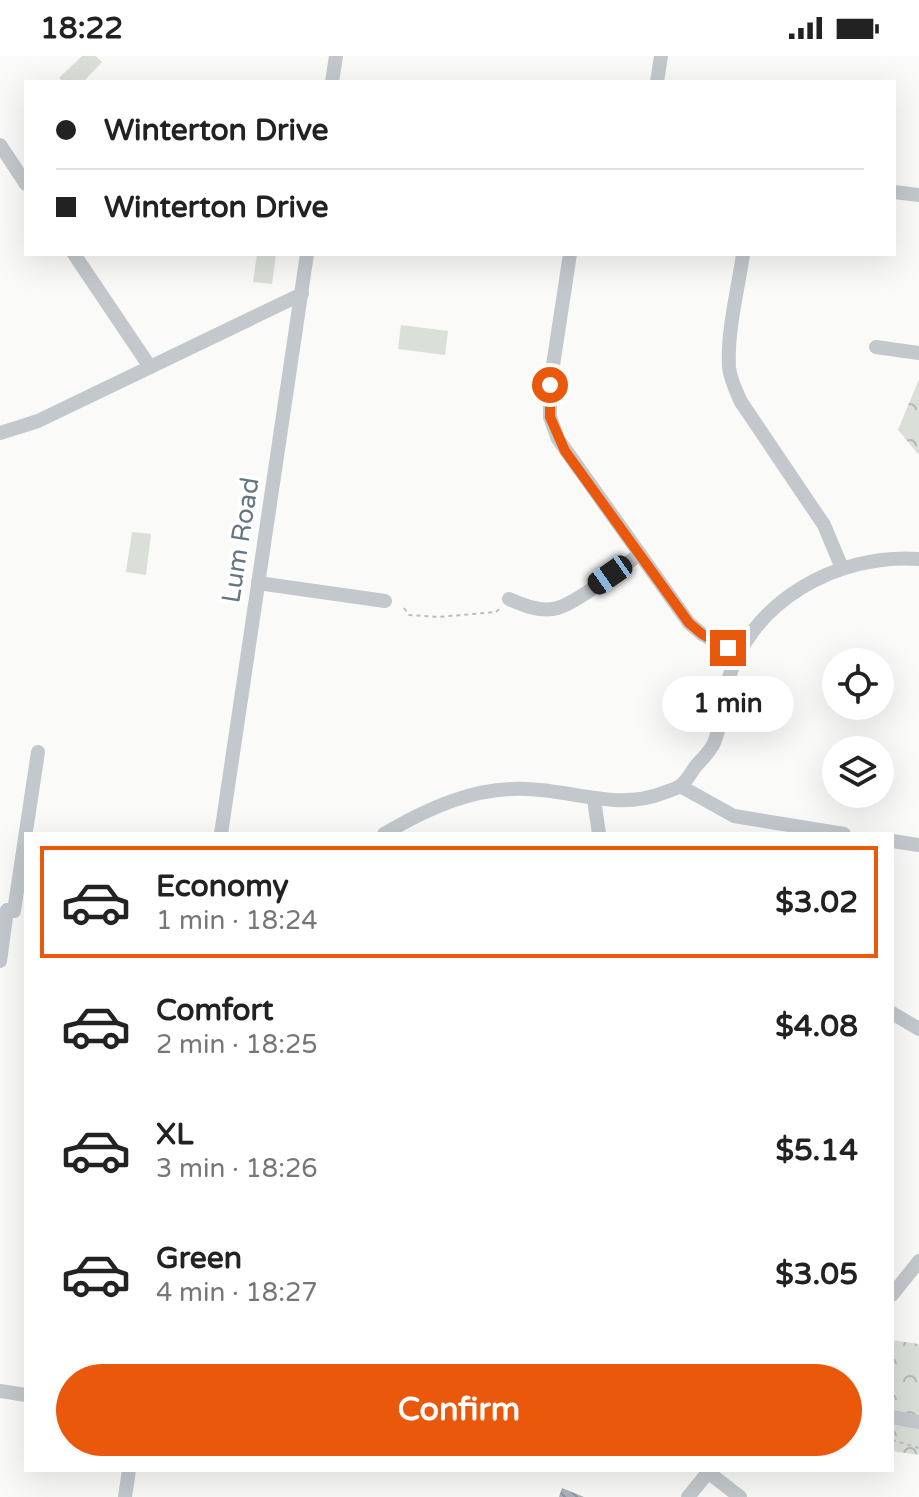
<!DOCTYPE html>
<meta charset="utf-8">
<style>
:root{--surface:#fff;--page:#f2f2f2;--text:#222;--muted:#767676;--line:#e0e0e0;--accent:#ea580c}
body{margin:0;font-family:"Varela Round",sans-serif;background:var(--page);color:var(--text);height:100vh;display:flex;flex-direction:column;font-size:30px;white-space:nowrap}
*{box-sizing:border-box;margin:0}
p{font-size:26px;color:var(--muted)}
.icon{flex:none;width:44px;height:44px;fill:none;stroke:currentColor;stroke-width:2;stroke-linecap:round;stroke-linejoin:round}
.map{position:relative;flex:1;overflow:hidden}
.side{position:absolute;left:24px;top:776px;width:870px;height:640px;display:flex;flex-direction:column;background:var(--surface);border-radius:0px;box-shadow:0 8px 32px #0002}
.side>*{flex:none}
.hud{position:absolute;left:24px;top:24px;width:872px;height:176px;border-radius:0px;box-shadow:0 8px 32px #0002;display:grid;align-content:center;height:176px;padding:0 32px;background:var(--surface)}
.buttons{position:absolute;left:822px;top:592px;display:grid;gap:16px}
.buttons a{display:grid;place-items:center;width:72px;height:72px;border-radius:50%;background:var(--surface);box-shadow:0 8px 32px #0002;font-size:40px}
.end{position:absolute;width:36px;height:36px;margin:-18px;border:10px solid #ea580c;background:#fff;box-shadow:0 0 0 4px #fff}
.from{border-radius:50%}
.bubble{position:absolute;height:56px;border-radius:28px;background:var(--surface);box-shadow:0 8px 32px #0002;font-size:26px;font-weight:800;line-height:56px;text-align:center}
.car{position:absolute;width:24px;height:48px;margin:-24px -12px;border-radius:10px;box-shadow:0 0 6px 2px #0007;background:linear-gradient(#222 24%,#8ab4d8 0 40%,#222 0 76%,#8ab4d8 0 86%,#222 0)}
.hud b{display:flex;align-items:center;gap:28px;height:76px;font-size:30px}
.hud b+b{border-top:2px solid var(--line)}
.hud i{width:20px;height:20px;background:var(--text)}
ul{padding:14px 0 0;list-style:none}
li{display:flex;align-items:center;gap:24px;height:112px;margin:0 16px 12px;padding:0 16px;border:4px solid transparent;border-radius:0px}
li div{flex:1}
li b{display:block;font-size:30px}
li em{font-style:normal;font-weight:800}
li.selected{border-color:var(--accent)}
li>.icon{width:72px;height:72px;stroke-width:1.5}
.action{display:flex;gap:16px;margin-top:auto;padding:16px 32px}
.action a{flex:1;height:92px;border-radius:48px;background:var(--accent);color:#fff;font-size:32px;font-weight:800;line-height:92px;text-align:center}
.status{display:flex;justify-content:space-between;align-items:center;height:56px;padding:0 40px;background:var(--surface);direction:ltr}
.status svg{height:22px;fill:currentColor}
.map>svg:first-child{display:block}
.green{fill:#dadfd7}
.park{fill:url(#park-crowns)}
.building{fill:url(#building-back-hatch);filter:url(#shadow)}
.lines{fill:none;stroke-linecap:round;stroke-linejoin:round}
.path{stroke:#bbbfc2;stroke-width:2;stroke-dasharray:4 4;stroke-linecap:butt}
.minor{stroke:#c3c8cc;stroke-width:14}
.route{stroke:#ea580c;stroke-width:10}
.labels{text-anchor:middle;stroke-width:8;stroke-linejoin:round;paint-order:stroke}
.street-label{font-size:26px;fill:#657683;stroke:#fff}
</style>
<div class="status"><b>18:22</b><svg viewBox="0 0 49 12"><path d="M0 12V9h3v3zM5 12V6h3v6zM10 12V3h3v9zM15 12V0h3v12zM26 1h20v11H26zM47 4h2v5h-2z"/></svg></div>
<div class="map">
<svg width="919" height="1441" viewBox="0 0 919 1441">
<defs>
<pattern id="park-crowns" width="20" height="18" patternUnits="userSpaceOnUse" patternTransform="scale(2)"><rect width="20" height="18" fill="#dadfd7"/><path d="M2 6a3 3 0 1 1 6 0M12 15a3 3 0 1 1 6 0" fill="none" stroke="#b4b9b4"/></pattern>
<pattern id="building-back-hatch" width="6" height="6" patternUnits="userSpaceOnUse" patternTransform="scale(2)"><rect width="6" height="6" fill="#aab3b9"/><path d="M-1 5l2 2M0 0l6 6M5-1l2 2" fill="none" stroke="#8e969c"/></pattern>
<filter id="shadow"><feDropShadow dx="5.5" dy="3.5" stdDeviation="0" flood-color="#0004"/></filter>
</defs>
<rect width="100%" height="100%" fill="#fafaf8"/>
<g class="green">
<path d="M 82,0 L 96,0 L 102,6 L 83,26 L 63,26 L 59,22 Z"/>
<path d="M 257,198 L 276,198 L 272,228 L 253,226 Z"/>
<path d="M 401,269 L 448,275 L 445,299 L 398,293 Z"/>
<path d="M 132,476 L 151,478 L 146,519 L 126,516 Z"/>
</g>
<g class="park">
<path d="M 919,323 L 919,399 L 898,374 Z"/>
<path d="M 892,1284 L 919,1288 L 919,1399 L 892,1395 Z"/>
</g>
<path class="building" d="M 562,1432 L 584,1441 L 559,1441 Z"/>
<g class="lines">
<g class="path">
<path d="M 404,552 L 409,559 L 438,561 L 496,556 L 500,552"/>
<path d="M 892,1384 L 919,1392"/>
</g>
<g class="minor">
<path d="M 332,26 L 336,0"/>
<path d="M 657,26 L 661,0"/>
<path d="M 0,89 L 26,128"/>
<path d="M 894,136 L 919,139"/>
<path d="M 74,198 L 150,311"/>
<path d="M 570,198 L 550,329 L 550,361 L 558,383 L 689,567 L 702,578 L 739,598"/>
<path d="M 743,198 C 738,234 727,274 729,311 C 730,323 736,335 741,346 L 824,469 L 842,512"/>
<path d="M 876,291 L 919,297"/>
<path d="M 0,377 L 38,365 L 302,238"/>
<path d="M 258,527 L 385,545"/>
<path d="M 509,543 C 524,549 536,555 553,553 C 573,551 621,511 640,498"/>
<path d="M 680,730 L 734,760 L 844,778"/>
<path d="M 594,743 L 599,778"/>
<path d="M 221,778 L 307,198"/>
<path d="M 384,778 C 428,752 474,731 526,733 C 573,734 617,755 663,737 C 668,735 676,733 680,730 C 686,726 691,717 695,711 C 701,704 710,696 714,687 C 722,668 722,647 727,628 C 749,545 838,497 919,503"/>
<path d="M 892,785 L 919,789"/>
<path d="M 14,855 L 38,696"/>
<path d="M 0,905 L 7,854"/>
<path d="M 892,957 L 919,973"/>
<path d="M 892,1239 L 919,1205"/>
<path d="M 0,1335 L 26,1339"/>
<path d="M 892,1361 L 919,1366"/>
<path d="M 708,1416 L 740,1441"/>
<path d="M 125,1441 L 129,1414"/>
<path d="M 688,1441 L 710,1414"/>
</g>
</g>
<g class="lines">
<path class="route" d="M 550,329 L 550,361 L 565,395 L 689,567 L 702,578 L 728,592"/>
</g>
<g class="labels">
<g class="street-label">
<text transform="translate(240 484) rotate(-81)" y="9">Lum Road</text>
</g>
</g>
</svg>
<div class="buttons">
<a><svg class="icon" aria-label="locate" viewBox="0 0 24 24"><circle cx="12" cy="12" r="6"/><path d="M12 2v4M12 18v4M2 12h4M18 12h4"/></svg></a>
<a><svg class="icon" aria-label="layers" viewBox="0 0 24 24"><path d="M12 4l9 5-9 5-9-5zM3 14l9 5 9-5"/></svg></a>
</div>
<i class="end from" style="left:550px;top:329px"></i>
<i class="end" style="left:728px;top:592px"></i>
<div class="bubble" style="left:662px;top:620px;width:132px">1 min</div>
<i class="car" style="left:610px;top:519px;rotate:235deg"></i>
<div class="hud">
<b><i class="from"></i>Winterton Drive</b>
<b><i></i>Winterton Drive</b>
</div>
<section class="side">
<ul>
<li class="selected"><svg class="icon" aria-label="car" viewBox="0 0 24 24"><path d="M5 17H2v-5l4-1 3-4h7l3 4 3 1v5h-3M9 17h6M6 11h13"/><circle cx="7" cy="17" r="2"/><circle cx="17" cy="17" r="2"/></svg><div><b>Economy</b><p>1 min · 18:24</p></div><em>$3.02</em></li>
<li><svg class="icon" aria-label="car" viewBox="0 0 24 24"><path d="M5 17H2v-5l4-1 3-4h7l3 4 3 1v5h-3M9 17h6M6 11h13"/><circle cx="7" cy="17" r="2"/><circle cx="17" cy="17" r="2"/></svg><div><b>Comfort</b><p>2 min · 18:25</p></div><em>$4.08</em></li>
<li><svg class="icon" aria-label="car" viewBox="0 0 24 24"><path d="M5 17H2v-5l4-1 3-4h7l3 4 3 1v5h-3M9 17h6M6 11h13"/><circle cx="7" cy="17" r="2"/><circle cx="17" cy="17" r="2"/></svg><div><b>XL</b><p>3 min · 18:26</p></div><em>$5.14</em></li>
<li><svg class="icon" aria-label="car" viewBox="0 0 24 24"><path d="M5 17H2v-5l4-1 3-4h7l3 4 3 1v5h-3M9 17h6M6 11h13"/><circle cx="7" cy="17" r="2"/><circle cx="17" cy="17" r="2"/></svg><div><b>Green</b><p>4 min · 18:27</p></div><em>$3.05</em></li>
</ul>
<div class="action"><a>Confirm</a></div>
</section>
</div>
